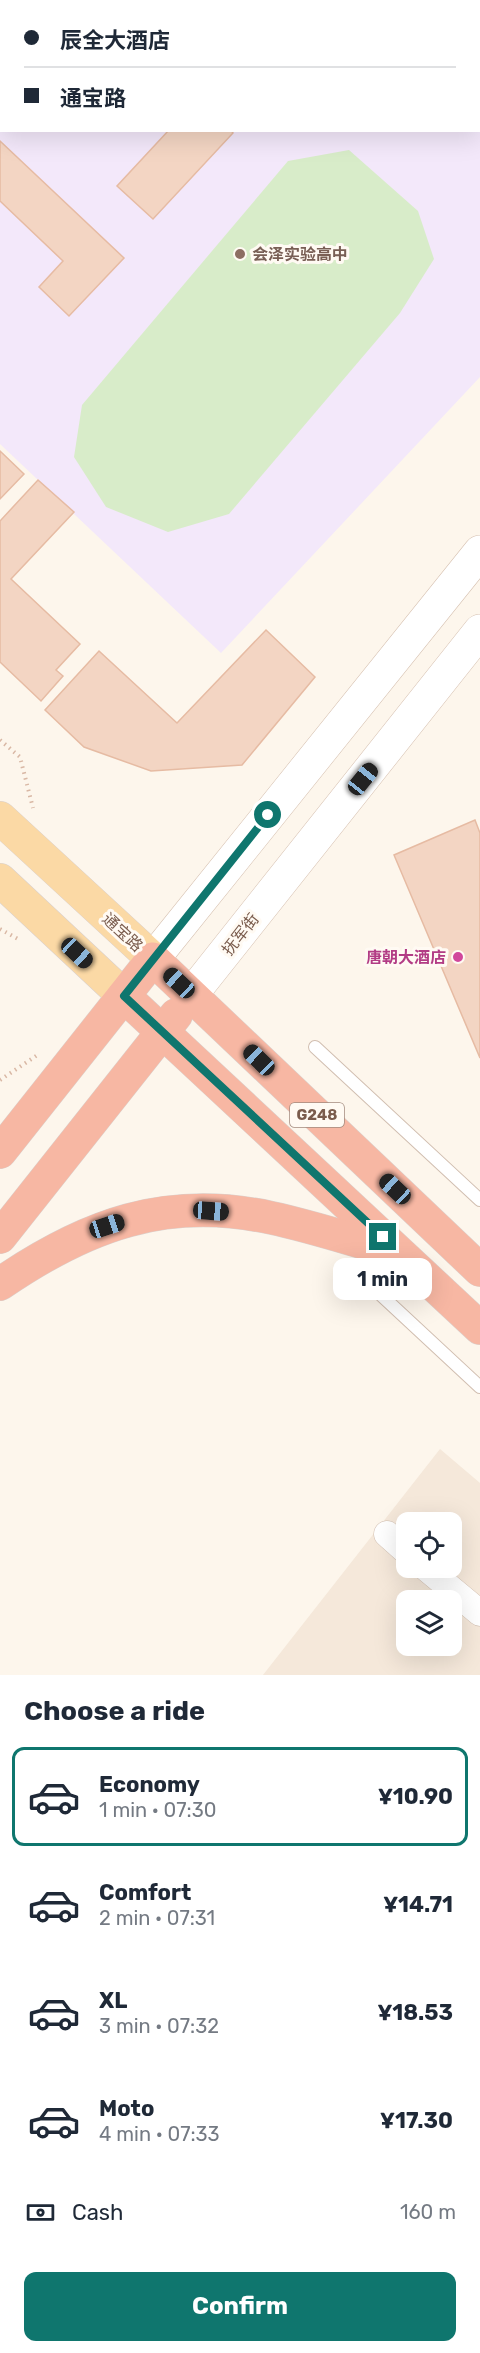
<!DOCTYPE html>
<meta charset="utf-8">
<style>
:root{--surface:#fff;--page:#f2f2f3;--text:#1f2937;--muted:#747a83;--line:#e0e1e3;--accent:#0f766e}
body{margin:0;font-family:Rubik,"Noto Sans SC",sans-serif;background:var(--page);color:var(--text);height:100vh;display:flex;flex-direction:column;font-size:22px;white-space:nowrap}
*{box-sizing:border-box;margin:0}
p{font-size:20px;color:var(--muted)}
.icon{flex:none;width:33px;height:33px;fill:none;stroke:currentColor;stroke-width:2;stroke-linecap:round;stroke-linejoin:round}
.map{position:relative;height:1675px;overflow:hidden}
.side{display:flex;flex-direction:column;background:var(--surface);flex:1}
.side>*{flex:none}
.hud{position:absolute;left:0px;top:0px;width:480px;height:132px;box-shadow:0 6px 24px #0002;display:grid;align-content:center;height:132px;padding:0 24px;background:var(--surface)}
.fabs{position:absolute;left:396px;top:1512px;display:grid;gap:12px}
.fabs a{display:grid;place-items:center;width:66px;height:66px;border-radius:12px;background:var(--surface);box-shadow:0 6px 24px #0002;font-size:30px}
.end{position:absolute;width:27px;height:27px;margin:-14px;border:8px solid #0f766e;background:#fff;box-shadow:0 0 0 3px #fff}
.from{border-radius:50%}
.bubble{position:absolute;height:42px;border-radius:12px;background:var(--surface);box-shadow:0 6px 24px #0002;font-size:20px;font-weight:700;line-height:42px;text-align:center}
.car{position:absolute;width:18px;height:36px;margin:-18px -9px;border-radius:8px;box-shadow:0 0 4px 2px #0007;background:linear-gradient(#222 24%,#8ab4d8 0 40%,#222 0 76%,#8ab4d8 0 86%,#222 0)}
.hud b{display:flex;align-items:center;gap:21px;height:57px;font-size:22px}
.hud b+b{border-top:2px solid var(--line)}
.hud i{width:15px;height:15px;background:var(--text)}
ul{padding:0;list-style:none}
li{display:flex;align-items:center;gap:18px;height:99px;margin:0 12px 9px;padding:0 12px;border:3px solid transparent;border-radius:12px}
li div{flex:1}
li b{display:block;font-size:22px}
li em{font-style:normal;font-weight:700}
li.on{border-color:var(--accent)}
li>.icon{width:54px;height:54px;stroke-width:1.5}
h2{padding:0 24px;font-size:27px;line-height:72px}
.pay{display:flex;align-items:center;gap:15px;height:66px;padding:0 24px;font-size:22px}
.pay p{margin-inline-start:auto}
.action{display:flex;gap:12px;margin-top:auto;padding:12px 24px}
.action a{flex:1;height:69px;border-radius:12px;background:var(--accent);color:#fff;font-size:24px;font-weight:700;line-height:69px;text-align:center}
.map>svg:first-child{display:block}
.residential{fill:#f5e8da;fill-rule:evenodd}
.education{fill:#f3e8fa;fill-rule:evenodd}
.green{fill:#d8ecc9}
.building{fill:#f3d5c3;stroke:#e6bba3;stroke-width:1.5}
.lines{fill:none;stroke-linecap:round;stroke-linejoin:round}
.lane-casing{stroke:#d1beb0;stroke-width:14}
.street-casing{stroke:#d1beb0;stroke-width:27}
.secondary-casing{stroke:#d6c0b0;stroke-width:34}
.primary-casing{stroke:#dad1cd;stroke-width:34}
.highway-casing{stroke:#dad1cd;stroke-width:34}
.path{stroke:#d9b8a5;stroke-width:4;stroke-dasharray:1.5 4.5;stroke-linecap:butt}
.lane{stroke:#fff;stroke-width:12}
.street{stroke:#fff;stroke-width:26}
.secondary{stroke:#fff;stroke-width:33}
.primary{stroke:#fbd9a5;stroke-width:33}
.highway{stroke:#f7b7a3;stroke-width:33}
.route{stroke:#0f766e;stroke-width:8}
.education-dot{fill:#8d6e63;stroke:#fffaf3;stroke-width:2}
.hotel-dot{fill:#d1479c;stroke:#fffaf3;stroke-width:2}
.labels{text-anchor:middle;stroke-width:6;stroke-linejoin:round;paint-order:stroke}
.shield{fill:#fffaf3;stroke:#a28b7f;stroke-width:1.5}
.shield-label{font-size:15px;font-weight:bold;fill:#7a5c4d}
.education-label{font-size:16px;font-weight:bold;fill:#785e54;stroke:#fffaf3;text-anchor:start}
.street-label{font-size:16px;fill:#7a5c4d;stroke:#fffaf3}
.hotel-label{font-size:16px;font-weight:bold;fill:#b23c85;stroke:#fffaf3;text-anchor:end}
</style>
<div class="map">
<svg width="480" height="1675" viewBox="0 0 480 1675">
<rect width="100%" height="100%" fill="#fdf6ec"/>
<path class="residential" d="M 440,1449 L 480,1483 L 480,1675 L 263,1675 ZM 406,1522 L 452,1522 L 452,1568 L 406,1568 ZM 406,1600 L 452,1600 L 452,1646 L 406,1646 Z"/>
<path class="education" d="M 0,0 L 480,0 L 480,377 L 221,653 L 0,444 ZM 2,2 L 478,2 L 478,130 L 2,130 Z"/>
<path class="green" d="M 349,150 L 418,211 L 434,259 L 400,313 L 229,514 L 168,532 L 106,507 L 74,457 L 82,405 L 288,161 Z"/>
<g class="building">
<path d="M 0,0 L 17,0 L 2,2 L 0,18 Z"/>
<path d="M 32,0 L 93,0 L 95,2 L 34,2 Z"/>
<path d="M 169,130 L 231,130 L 233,133 L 153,219 L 117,186 Z"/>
<path d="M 0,141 L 124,258 L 69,316 L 39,287 L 63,261 L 0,201 Z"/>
<path d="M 0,451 L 24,474 L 0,499 Z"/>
<path d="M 38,480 L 74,512 L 11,579 L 80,644 L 56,670 L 63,676 L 41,701 L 0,662 L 0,521 Z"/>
<path d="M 266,630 L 315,677 L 242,765 L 151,771 L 84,747 L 45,710 L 99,651 L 177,723 Z"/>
<path d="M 475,820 L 480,833 L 480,1058 L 394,855 Z"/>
</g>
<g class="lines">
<defs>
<g id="lane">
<path d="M 315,1047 L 480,1200"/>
<path d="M 352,1268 L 480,1387"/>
</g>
<g id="street">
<path d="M 387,1534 L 406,1551"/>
<path d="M 426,1568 L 480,1613"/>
</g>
<g id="secondary">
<path d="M 153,959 L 480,552"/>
<path d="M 191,995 L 480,631"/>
</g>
<g id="primary">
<path d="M 0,818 L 153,959"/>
<path d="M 0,880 L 124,996"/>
</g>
<g id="highway">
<path d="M 124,996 L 480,1328"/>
<path d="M 0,1152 L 153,959 L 480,1270"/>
<path d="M 0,1237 L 176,1015"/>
<path d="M 0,1284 C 86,1225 166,1195 272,1218 C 314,1227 355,1241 396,1252"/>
</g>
</defs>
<use href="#lane" class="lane-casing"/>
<use href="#street" class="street-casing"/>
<use href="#secondary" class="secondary-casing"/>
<use href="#primary" class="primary-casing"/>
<use href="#highway" class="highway-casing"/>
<g class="path">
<path d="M 0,740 L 20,757 L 33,808"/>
<path d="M 0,929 L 20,940"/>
<path d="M 0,1080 L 39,1054"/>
</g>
<use href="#lane" class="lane"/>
<use href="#street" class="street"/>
<use href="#secondary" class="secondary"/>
<use href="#primary" class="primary"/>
<use href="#highway" class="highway"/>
</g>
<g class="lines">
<path class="route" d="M 268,815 L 124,996 L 383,1237"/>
</g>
<circle class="education-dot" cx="240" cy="254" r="6"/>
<circle class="hotel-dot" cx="458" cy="957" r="6"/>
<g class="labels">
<rect class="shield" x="290" y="1103" width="54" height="24" rx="4.5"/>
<g class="shield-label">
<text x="317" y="1120">G248</text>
</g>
<g class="education-label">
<text x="252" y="260">会泽实验高中</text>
</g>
<g class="street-label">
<text transform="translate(123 932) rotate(43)" y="6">通宝路</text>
<text transform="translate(240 934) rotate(-52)" y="6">抚军街</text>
</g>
<g class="hotel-label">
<text x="446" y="963">唐朝大酒店</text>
</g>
</g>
</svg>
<div class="fabs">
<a><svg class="icon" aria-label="locate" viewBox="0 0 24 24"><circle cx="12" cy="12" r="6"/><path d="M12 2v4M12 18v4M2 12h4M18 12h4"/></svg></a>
<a><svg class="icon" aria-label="layers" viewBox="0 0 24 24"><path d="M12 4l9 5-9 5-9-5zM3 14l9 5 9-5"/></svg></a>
</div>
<i class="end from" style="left:268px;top:815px"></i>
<i class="end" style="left:383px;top:1237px"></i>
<div class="bubble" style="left:333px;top:1258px;width:99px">1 min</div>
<i class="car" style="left:363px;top:779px;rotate:39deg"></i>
<i class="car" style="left:77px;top:953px;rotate:133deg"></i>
<i class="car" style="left:179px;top:983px;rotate:313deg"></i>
<i class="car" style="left:259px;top:1060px;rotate:314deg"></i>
<i class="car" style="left:395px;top:1189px;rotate:313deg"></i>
<i class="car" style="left:211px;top:1211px;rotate:94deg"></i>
<i class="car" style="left:107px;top:1226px;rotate:72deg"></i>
<div class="hud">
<b><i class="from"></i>辰全大酒店</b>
<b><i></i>通宝路</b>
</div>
</div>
<section class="side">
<h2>Choose a ride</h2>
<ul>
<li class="on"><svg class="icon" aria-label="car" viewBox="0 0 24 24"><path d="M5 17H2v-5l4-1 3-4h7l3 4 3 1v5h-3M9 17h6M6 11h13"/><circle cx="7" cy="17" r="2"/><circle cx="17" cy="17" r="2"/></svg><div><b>Economy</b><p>1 min · 07:30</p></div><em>¥10.90</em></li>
<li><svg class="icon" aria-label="car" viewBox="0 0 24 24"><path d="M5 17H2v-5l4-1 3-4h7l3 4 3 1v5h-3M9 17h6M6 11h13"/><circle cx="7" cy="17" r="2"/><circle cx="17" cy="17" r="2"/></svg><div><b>Comfort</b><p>2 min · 07:31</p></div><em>¥14.71</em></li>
<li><svg class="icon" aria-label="car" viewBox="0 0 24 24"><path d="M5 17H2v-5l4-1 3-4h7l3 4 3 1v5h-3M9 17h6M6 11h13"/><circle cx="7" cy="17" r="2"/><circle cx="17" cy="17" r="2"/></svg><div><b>XL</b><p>3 min · 07:32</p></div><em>¥18.53</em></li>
<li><svg class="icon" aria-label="car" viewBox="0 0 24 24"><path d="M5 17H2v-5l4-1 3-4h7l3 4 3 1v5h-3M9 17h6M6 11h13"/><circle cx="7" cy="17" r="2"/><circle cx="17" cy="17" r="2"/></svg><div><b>Moto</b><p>4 min · 07:33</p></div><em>¥17.30</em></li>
</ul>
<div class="pay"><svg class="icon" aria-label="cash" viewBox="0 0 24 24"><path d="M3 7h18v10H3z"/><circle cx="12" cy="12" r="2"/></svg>Cash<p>160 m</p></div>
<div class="action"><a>Confirm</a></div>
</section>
